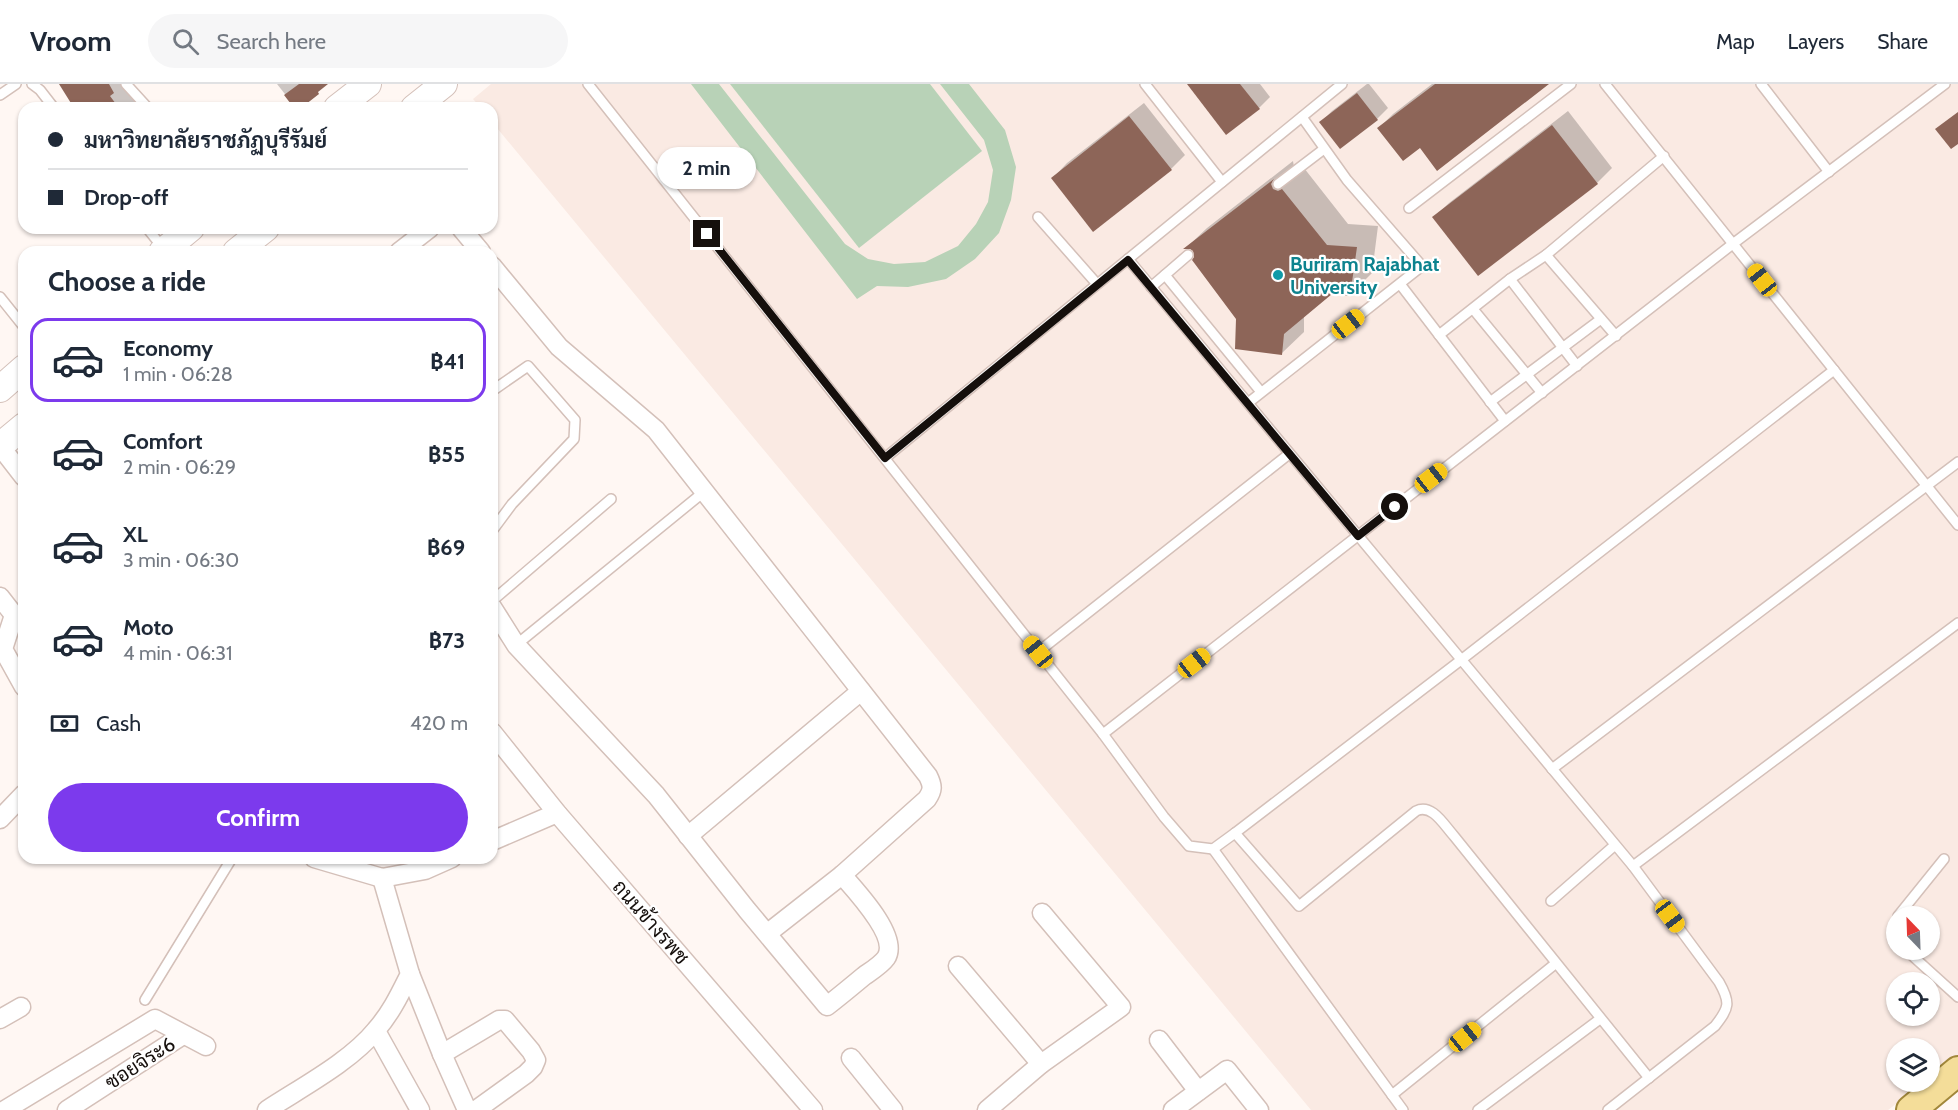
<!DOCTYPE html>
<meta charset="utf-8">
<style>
:root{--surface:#fff;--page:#f6f6f7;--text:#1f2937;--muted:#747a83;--line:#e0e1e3;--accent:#7c3aed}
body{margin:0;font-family:Cabin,Sarabun,sans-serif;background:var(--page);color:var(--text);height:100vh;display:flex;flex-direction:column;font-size:22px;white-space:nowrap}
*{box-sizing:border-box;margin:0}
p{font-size:20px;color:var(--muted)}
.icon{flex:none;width:33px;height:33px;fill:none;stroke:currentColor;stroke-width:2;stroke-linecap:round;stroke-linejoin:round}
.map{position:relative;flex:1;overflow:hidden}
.drawer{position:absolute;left:18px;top:162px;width:480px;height:618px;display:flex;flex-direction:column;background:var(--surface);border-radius:18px;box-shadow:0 2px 4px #0004}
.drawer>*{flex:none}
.banner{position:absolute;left:18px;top:18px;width:480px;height:132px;border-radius:18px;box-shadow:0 2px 4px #0004;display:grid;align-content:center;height:132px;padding:0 30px;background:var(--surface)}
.needle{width:39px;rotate:337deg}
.controls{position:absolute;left:1886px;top:822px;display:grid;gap:12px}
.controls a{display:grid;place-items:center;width:54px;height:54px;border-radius:50%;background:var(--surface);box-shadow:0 2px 4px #0004;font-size:30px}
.end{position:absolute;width:27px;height:27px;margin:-14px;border:8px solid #150f0c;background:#fff;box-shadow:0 0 0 3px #fff}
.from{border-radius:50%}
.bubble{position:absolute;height:42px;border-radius:21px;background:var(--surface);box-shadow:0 2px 4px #0004;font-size:20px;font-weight:700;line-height:42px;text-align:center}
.car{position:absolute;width:18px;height:36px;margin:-18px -9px;border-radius:8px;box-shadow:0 0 4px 2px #0007;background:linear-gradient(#f5c518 24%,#345 0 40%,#f5c518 0 76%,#345 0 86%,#f5c518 0)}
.banner b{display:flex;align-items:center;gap:21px;height:57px;font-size:22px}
.banner b+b{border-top:2px solid var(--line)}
.banner i{width:15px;height:15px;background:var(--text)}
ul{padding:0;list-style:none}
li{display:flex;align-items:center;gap:18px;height:84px;margin:0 12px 9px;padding:0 18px;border:3px solid transparent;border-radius:18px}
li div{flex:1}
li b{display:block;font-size:22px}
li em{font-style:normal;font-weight:700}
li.active{border-color:var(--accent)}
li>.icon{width:54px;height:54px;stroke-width:1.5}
h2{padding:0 30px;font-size:27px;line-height:72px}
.pay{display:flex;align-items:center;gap:15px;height:66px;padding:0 30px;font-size:22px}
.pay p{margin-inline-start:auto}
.primary-button{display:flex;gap:12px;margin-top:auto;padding:12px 30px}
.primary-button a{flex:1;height:69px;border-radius:36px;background:var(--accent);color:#fff;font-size:24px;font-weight:700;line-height:69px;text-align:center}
header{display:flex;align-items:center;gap:36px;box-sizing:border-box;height:84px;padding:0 30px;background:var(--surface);border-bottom:2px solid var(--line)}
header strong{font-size:28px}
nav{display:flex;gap:33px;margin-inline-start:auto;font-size:21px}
.search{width:420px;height:54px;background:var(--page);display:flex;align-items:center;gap:15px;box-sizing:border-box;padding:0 21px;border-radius:33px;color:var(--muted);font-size:22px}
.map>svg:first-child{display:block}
.built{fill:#faeae3;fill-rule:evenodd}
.green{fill:#b8d2b7}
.shadow{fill:#0003}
.building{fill:#8d6558}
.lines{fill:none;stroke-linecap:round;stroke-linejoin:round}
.lane-casing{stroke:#d4c0b9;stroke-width:12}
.street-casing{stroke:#d4c0b9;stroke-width:21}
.secondary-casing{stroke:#d4c0b9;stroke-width:28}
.primary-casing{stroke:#a1873b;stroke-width:32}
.lane{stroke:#fff;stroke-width:9}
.street{stroke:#fff;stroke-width:18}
.secondary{stroke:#fff;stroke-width:26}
.primary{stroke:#f4dd99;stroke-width:28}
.route{stroke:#150f0c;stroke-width:8}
.culture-dot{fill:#0f9aa8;stroke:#fff;stroke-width:2}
.labels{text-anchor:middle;stroke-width:4.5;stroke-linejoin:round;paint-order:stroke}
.culture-label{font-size:20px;font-weight:bold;fill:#0d838f;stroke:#fff;text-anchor:start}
.street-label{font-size:20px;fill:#150f0c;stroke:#fff}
</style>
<header>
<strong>Vroom</strong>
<div class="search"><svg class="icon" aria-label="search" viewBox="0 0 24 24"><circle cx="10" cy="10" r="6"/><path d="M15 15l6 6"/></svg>Search here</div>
<nav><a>Map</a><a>Layers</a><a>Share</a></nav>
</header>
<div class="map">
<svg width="1958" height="1026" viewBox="0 0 1958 1026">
<rect width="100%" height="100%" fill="#fff7f3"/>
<path class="built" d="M 491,0 L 1958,0 L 1958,972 L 1929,994 L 1929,964 L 1896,964 L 1896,998 L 1925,998 L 1888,1026 L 1311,1026 L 492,38 L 492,24 L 481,24 L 473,15 ZM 1896,832 L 1929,832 L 1929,866 L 1896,866 ZM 1896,898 L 1929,898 L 1929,932 L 1896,932 Z"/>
<g class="green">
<path d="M 691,0 L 719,0 L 845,160 L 868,175 L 894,180 L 925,178 L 958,162 L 976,140 L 988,118 L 993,86 L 984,56 L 940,0 L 969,0 L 1005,46 L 1016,83 L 1011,116 L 999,149 L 975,175 L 946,195 L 908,203 L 877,202 L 857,215 Z"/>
<path d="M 730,0 L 930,0 L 982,67 L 859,164 Z"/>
</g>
<g class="shadow">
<path d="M 61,0 L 122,0 L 141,24 L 76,24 Z"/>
<path d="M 277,0 L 326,0 L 298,24 L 296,24 Z"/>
<path d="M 1189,0 L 1260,0 L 1270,13 L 1259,24 Z"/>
<path d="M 1367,0 L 1369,0 L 1388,24 L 1377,35 L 1321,38 L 1332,27 Z"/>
<path d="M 1432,0 L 1546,0 L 1379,44 L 1393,30 Z"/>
<path d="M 1144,19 L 1185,71 L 1171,85 L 1053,94 L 1067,79 Z"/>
<path d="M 1568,27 L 1612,84 L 1597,99 L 1434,133 L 1449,119 Z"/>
<path d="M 1293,77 L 1294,83 L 1304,84 L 1348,140 L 1378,142 L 1372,189 L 1350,211 L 1331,209 L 1304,231 L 1304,248 L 1282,269 L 1237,235 L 1195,166 L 1187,163 L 1207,144 Z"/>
</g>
<g class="building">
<path d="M 59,0 L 109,0 L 114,9 L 110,12 L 119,24 L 74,24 Z"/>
<path d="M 299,0 L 328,0 L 318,8 L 319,10 L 301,24 L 294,24 L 284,11 Z"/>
<path d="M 1187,0 L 1240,0 L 1260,25 L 1226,51 Z"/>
<path d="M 1435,0 L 1549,0 L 1437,87 L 1420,64 L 1403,77 L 1377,44 Z"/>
<path d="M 1357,9 L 1378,36 L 1340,65 L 1319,38 Z"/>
<path d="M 1958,28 L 1958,60 L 1951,65 L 1935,45 Z"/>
<path d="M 1129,32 L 1172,86 L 1093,148 L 1051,94 Z"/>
<path d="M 1552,41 L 1598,100 L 1478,192 L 1432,133 Z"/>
<path d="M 1274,95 L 1271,100 L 1273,105 L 1278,107 L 1282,105 L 1327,161 L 1357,163 L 1350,212 L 1332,210 L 1284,250 L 1282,271 L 1235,265 L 1236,235 L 1192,176 L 1194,173 L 1193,167 L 1190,165 L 1183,165 Z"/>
</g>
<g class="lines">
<defs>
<g id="lane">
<path d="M 32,0 L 40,6 L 54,24"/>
<path d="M 126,0 L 148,24"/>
<path d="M 588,0 L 1103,650 L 1164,733 L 1189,762 L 1213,765 L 1235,749 L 1461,576 L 1834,286"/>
<path d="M 1145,0 L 1222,98"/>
<path d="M 1605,0 L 1958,441"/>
<path d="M 1761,0 L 1829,88"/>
<path d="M 0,11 L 16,0"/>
<path d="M 1278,100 L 1324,65"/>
<path d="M 1409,124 L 1571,0"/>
<path d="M 1038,133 L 1097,200"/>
<path d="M 147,144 L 163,164"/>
<path d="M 1546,171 L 1616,252"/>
<path d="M 1128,175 L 1633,782 L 1719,898 C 1731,919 1729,924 1715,942 L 1608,1026"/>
<path d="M 1165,191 L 1261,308"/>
<path d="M 1510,195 L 1577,282"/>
<path d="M 1400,200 L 1505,337"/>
<path d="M 1151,203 L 1188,171"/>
<path d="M 0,213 L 24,243"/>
<path d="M 1473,225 L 1542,309"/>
<path d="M 1439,251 L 1510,195 L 1546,171 L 1664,72"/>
<path d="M 492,307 L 528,282 L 575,336 L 574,355 L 512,420 L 492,447"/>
<path d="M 1490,318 L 1601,235"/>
<path d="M 1248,319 L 1422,182 L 1347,96 L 1302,33"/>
<path d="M 885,374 L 1342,0"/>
<path d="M 492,517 L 611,415"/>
<path d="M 516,561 L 705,407"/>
<path d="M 1038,568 L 1289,370"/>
<path d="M 1103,650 L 1734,159 L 1945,0"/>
<path d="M 1552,685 L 1958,378"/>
<path d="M 1235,749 L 1299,822 L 1416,727 C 1432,719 1444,741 1454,752 L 1649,994"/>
<path d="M 1213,765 L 1403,1026"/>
<path d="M 1633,782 L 1958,539"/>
<path d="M 1551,817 L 1615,761"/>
<path d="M 1898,832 L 1944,775"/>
<path d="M 1896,837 L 1893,852 L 1896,857"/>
<path d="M 1906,866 L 1958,913"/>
<path d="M 145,916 L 232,774"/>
<path d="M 1392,1011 L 1555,880"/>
<path d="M 1478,1026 L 1600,935"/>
</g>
<g id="street">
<path d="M 461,144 L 481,168"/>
<path d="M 399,168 L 430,144"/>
<path d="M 492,182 L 559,263 L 656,346 L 928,692 C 933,702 933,706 927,715 L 842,791 L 768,849"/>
<path d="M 0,362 L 24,393"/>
<path d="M 0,513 L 14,531 L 3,565 L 24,603"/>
<path d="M 492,523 L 516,561 L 656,711 L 747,826 L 827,922 C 840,912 852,902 864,892 C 871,887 881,881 886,874 C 900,853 855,806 842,791"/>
<path d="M 492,648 L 557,729 L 813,1026"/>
<path d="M 0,735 L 24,710"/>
<path d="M 688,752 L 861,607"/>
<path d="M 492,757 L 557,729"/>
<path d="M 314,774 L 382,794 L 425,786 L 452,774"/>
<path d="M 958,882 L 1041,980"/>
<path d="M 410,890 L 442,970 L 467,1026"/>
<path d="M 0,935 L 21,923"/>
<path d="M 376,947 L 420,1026"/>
<path d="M 1159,956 L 1198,1007"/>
<path d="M 442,970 L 499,936 L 505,936 L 531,967 L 536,976 L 533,983 L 526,990 L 476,1026"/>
<path d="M 851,974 L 893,1026"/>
<path d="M 5,1026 L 155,935 L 206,962"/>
<path d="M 67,1026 L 183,951"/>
<path d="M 267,1026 C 302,1003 350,978 376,946 C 391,929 400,910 410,890 L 382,794"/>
<path d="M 987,1026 L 1041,980 L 1121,923 L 1042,829"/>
<path d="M 1173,1026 L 1227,986 L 1259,1026"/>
</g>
<g id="secondary">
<path d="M 337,24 L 368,0"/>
<path d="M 414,24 L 444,0"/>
<path d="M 162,168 L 191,144"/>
<path d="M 236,168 L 266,144"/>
<path d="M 0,305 L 24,284"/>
<path d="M 0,362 L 24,342"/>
</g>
<path id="primary" d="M 1911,1026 L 1958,987"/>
</defs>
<use href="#lane" class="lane-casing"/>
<use href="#street" class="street-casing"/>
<use href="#secondary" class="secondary-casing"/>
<use href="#primary" class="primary-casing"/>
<use href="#lane" class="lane"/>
<use href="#street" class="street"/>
<use href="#secondary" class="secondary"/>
<use href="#primary" class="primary"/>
</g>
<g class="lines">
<path class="route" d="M 707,150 L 885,374 L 1128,176 L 1358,452 L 1395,423"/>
</g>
<circle class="culture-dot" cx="1278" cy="191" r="6"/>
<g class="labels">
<g class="culture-label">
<text x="1290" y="187">Buriram Rajabhat<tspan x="1290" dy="23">University</tspan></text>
</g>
<g class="street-label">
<text transform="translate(651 838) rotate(49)" y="7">ถนนข้างรพช</text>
<text transform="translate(140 979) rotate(-33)" y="7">ซอยจิระ6</text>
</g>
</g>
</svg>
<div class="controls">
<a><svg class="needle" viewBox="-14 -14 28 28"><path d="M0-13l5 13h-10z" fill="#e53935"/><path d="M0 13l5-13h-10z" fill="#747a83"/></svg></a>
<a><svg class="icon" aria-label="locate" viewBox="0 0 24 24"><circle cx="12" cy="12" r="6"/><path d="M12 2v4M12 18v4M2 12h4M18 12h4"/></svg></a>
<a><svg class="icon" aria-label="layers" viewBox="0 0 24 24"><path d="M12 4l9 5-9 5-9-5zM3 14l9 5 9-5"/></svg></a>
</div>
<i class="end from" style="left:1395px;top:423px"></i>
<i class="end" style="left:707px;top:150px"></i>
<div class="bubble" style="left:657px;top:63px;width:99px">2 min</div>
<i class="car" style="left:1762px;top:196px;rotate:322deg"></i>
<i class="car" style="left:1348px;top:240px;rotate:52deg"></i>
<i class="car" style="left:1431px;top:394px;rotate:52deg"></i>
<i class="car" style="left:1038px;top:568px;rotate:321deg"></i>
<i class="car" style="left:1194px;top:579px;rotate:52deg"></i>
<i class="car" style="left:1670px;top:832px;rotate:143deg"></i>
<i class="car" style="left:1465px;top:953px;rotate:51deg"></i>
<div class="banner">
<b><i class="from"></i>มหาวิทยาลัยราชภัฏบุรีรัมย์</b>
<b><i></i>Drop-off</b>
</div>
<section class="drawer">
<h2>Choose a ride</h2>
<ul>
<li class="active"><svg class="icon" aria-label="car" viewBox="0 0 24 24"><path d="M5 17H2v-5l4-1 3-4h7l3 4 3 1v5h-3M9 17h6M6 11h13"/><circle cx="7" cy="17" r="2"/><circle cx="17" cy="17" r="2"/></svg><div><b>Economy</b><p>1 min · 06:28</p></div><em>฿41</em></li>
<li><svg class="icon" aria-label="car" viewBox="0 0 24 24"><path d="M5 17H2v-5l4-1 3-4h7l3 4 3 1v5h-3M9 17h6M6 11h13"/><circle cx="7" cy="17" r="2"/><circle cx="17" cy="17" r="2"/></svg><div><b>Comfort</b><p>2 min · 06:29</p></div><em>฿55</em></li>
<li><svg class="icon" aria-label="car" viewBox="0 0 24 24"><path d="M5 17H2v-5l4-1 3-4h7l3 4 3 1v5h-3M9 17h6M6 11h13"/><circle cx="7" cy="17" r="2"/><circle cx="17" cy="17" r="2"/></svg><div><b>XL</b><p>3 min · 06:30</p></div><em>฿69</em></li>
<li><svg class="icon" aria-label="car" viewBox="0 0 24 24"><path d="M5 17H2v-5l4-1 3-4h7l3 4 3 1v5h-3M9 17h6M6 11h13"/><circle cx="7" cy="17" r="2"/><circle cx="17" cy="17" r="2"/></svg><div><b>Moto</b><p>4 min · 06:31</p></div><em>฿73</em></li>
</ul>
<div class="pay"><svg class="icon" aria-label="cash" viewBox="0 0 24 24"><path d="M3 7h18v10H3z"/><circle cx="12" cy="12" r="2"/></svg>Cash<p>420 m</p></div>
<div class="primary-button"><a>Confirm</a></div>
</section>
</div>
